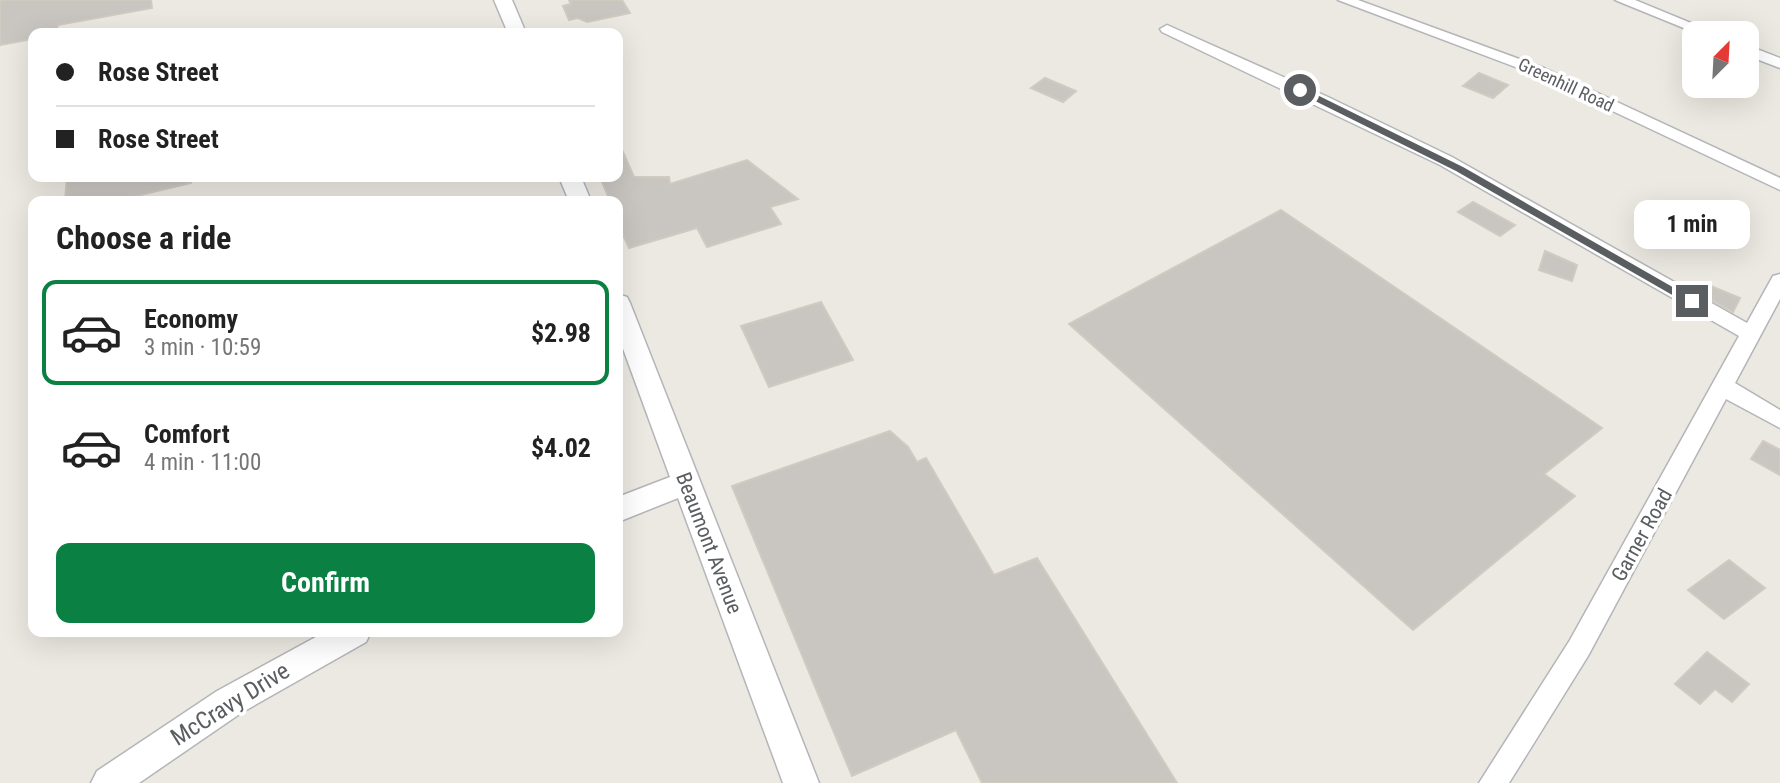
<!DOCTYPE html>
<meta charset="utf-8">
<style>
:root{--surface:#fff;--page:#f6f6f6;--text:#222;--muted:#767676;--line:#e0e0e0;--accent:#0b8043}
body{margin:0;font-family:"Roboto Condensed",sans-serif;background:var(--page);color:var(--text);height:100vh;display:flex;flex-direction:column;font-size:26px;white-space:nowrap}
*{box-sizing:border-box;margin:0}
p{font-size:23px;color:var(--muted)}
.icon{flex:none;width:38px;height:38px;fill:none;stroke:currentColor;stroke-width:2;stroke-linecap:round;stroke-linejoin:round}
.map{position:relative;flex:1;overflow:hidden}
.drawer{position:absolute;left:28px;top:196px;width:595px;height:441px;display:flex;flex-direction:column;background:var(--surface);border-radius:14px;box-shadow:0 7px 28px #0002}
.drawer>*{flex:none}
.hud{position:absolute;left:28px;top:28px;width:595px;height:154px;border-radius:14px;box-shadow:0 7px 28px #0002;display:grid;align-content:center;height:154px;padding:0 28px;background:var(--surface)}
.needle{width:46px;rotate:24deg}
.tools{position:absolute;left:1682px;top:21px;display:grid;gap:14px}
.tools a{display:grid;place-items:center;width:77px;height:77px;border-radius:14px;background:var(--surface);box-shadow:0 7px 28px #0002;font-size:35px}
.end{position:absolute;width:32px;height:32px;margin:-16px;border:9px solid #5b5e61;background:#fff;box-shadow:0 0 0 4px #fff}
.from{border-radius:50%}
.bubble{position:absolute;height:49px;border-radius:14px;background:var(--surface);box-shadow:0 7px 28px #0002;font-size:23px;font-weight:700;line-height:49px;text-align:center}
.hud b{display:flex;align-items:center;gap:24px;height:66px;font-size:26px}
.hud b+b{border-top:2px solid var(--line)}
.hud i{width:18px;height:18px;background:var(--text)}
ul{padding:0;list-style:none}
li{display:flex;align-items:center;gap:21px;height:105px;margin:0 14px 10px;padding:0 14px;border:4px solid transparent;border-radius:14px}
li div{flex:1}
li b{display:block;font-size:26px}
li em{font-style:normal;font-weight:700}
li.selected{border-color:var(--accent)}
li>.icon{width:63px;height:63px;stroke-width:1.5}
h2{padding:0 28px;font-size:32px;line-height:84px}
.primary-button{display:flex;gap:14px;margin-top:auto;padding:14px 28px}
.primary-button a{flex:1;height:80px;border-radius:14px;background:var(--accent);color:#fff;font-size:28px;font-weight:700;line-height:80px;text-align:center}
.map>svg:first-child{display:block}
.building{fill:#c9c5c1;stroke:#d0cac1;stroke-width:2}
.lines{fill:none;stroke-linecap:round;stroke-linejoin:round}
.minor-casing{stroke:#b3b5b8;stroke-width:3}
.tertiary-casing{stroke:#b3b5b8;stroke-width:3}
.minor{fill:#fff;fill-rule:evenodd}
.tertiary{fill:#fff;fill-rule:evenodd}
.route{fill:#5b5e61}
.labels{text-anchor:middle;stroke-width:7;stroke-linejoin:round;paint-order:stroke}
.far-street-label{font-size:18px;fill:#5b5e61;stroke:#fff}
.street-label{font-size:21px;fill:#5b5e61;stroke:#fff}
.near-street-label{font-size:24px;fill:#5b5e61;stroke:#fff}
</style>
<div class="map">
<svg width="1780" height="783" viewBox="0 0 1780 783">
<rect width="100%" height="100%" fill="#ece9e2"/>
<g class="building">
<path d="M 0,0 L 151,0 L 152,8 L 58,25 L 56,33 L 33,33 L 33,39 L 0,45 Z"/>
<path d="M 569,0 L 622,0 L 630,13 L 587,22 L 578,18 L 569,20 L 563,6 L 571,4 Z"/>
<path d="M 1479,73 L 1508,85 L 1493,98 L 1463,86 Z"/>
<path d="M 1045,78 L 1076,91 L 1063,102 L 1031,88 Z"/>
<path d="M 618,141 L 634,177 L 669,177 L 670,184 L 747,160 L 798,199 L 770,207 L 781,224 L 707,247 L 697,228 L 629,248 L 618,224 L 618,201 L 610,201 L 600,177 L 618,177 Z"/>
<path d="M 67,177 L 190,177 L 191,183 L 115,201 L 65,201 Z"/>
<path d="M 1473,202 L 1515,225 L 1500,236 L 1458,212 Z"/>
<path d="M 1281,210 L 1602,428 L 1544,474 L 1575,496 L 1413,630 L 1069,324 Z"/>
<path d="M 1545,251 L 1577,265 L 1572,281 L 1539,270 Z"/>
<path d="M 1701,282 L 1740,298 L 1733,312 L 1696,291 Z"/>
<path d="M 821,302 L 853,360 L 769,387 L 741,326 Z"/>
<path d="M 890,431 L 908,447 L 917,462 L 926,458 L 994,575 L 1037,558 L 1177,783 L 982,783 L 956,730 L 852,776 L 732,486 Z"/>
<path d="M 1763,441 L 1780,450 L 1780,475 L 1751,459 Z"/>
<path d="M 1729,560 L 1765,588 L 1724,619 L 1688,590 Z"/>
<path d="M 1707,652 L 1749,684 L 1732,702 L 1715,689 L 1700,704 L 1675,684 Z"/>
</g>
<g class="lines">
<defs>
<g id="minor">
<path d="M 1338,0 L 1358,0 L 1544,68 L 1780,178 L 1780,190 L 1534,74 Z"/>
<path d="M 1615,0 L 1635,0 L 1715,33 L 1696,33 Z"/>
<path d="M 1167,25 L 1328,97 L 1452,157 L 1747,323 L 1773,276 L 1780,274 L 1780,299 L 1735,383 L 1780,410 L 1780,428 L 1726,399 L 1588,656 L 1509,783 L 1479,783 L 1570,640 L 1739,336 L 1440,165 L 1162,32 L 1160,29 Z"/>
<path d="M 1746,45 L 1780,58 L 1780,68 L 1746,55 Z"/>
</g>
<g id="tertiary">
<path d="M 494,0 L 512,0 L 526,33 L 508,33 Z"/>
<path d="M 559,177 L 581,177 L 591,201 L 569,201 Z"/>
<path d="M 618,294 L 627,297 L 630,303 L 819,783 L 783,783 L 678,498 L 618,522 L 618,497 L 670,477 L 618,335 Z"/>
<path d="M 325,632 L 371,632 L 366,642 L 241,713 L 139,783 L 91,783 L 97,771 L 217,691 Z"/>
</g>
</defs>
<use href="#minor" class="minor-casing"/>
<use href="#tertiary" class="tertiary-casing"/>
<use href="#minor" class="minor"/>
<use href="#tertiary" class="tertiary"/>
</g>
<path class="route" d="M 1297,88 L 1303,88 L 1463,167 L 1697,301 L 1688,304 L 1456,171 L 1297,92 Z"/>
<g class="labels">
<g class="far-street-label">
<text transform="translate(1566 85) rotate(25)" y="6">Greenhill Road</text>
</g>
<g class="street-label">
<text transform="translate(1642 535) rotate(-61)" y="7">Garner Road</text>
<text transform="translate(709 543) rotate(69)" y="7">Beaumont Avenue</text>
</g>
<g class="near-street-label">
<text transform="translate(230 704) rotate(-32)" y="8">McCravy Drive</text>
</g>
</g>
</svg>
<div class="tools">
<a><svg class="needle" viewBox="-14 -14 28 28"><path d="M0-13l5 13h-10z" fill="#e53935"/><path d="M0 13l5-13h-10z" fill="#767676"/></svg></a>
</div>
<i class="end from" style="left:1300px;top:90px"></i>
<i class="end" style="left:1692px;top:301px"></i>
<div class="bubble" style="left:1634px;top:200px;width:116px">1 min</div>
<div class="hud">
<b><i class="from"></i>Rose Street</b>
<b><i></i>Rose Street</b>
</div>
<section class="drawer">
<h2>Choose a ride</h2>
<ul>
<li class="selected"><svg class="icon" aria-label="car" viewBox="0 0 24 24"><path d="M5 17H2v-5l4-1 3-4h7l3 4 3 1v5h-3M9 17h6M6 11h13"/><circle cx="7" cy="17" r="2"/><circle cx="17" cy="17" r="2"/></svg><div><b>Economy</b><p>3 min · 10:59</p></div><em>$2.98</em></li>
<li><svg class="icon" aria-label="car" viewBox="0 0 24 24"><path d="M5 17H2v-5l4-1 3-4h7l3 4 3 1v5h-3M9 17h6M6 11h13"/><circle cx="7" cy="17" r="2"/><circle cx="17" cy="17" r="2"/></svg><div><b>Comfort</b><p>4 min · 11:00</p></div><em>$4.02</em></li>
</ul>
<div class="primary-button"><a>Confirm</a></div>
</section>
</div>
